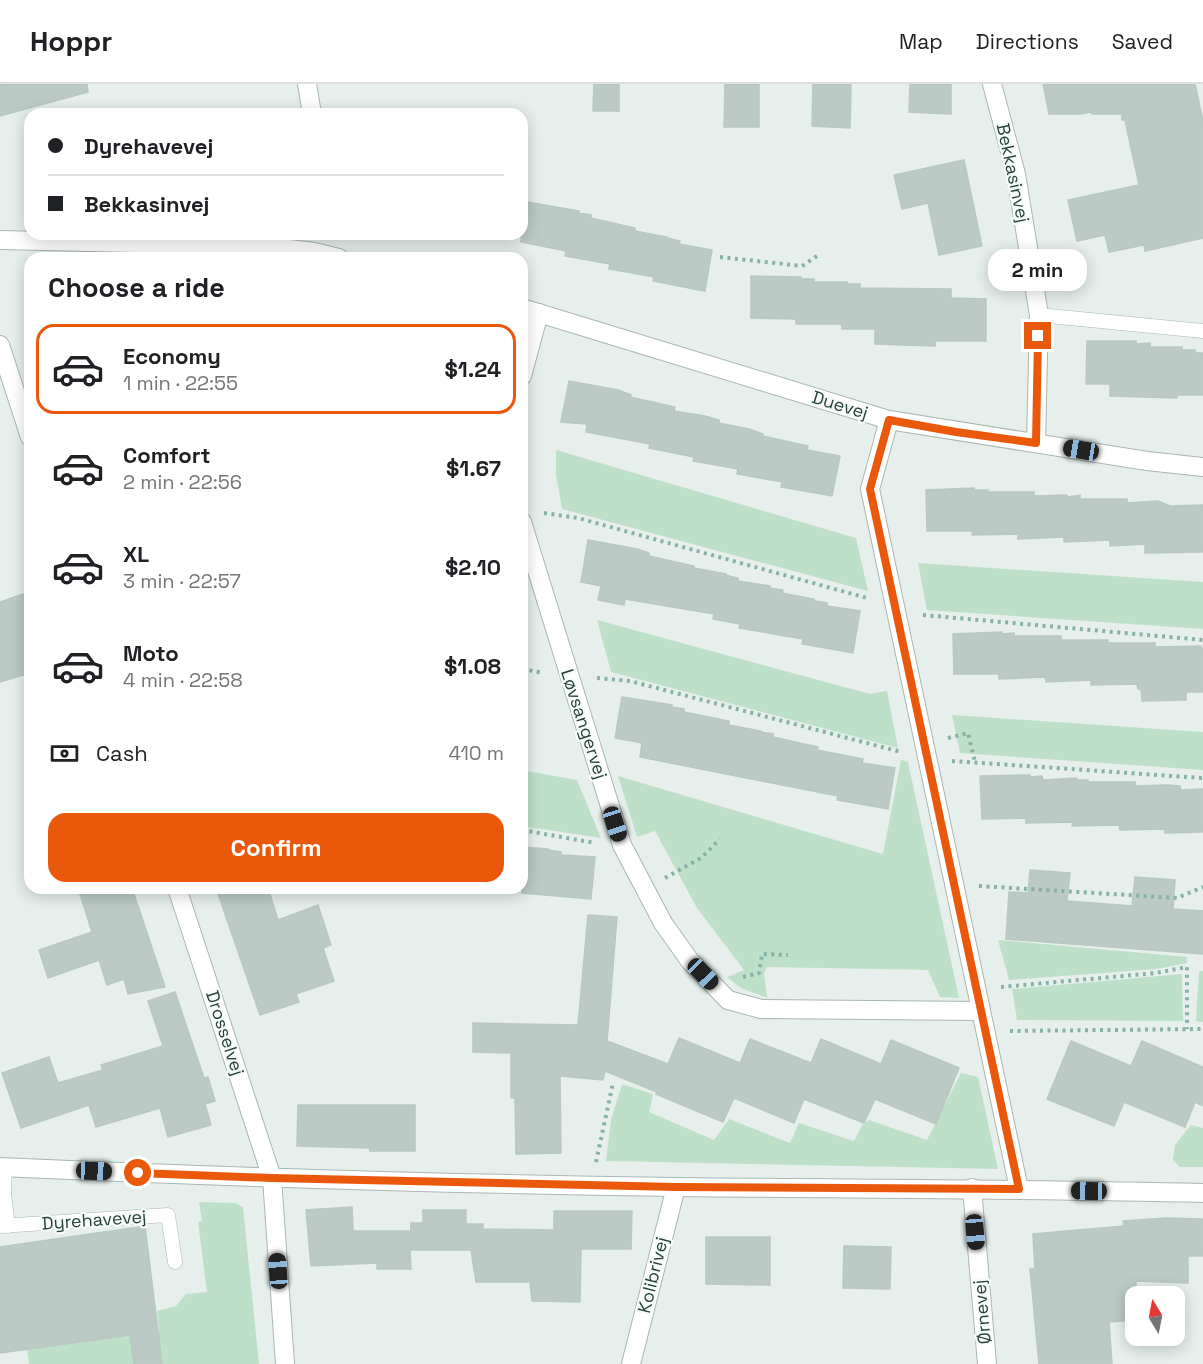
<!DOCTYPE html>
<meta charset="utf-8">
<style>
:root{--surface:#fff;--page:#f6f6f6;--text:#202124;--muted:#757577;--line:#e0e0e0;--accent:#ea580c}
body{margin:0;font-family:"Space Grotesk",sans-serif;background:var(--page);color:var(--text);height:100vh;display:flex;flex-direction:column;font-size:22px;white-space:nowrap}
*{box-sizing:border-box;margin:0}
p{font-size:20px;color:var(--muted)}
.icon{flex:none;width:33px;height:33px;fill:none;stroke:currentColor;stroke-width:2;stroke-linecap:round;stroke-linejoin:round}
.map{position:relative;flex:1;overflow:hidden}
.side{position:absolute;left:24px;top:168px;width:504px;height:642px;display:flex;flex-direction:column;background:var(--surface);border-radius:18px;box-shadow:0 3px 15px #0003}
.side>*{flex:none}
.banner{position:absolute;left:24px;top:24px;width:504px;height:132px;border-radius:18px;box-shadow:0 3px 15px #0003;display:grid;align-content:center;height:132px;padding:0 24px;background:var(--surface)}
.needle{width:39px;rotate:350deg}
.tools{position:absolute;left:1125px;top:1202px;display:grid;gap:12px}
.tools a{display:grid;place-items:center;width:60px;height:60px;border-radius:12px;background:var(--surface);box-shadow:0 3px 15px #0003;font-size:30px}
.end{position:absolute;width:27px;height:27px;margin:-14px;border:8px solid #ea580c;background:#fff;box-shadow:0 0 0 3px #fff}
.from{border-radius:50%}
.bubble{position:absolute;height:42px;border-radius:18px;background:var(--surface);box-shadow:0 3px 15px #0003;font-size:20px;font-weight:800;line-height:42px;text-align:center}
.car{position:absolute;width:18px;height:36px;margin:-18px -9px;border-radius:8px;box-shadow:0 0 4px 2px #0007;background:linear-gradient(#222 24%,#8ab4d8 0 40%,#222 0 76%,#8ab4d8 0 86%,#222 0)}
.banner b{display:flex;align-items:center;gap:21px;height:57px;font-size:22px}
.banner b+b{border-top:2px solid var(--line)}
.banner i{width:15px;height:15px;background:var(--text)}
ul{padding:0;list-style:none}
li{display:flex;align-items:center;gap:18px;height:90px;margin:0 12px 9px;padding:0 12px;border:3px solid transparent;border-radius:18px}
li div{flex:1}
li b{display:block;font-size:22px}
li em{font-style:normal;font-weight:800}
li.active{border-color:var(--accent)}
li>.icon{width:54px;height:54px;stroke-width:1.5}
h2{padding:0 24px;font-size:27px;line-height:72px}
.pay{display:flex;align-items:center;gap:15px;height:66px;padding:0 24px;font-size:22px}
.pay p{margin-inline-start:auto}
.cta{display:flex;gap:12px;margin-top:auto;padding:12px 24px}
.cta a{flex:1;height:69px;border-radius:18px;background:var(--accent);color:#fff;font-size:24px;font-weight:800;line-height:69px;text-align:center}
header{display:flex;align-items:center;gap:36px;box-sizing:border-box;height:84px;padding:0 30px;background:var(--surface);border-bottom:2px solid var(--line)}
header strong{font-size:28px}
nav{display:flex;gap:33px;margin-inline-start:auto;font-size:21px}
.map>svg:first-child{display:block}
.green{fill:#bfe0c8}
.building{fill:#bbcac4;stroke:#b8c9c2;stroke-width:1.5}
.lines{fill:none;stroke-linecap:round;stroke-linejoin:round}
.lane-casing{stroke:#a8b8b2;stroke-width:15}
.street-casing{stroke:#a8b8b2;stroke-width:20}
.path{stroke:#86b3a5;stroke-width:4;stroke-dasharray:3 4.5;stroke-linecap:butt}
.lane{stroke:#fff;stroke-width:14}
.street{stroke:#fff;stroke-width:18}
.route{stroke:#ea580c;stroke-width:8}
.labels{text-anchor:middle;stroke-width:4.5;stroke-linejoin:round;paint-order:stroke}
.street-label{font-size:18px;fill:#24423a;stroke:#f7fbf9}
</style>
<header>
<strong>Hoppr</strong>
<nav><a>Map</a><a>Directions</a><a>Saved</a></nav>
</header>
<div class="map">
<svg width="1203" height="1280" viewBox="0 0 1203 1280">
<rect width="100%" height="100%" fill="#e6efeb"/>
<g class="green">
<path d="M 556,366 L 856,454 L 868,507 L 562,425 L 556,391 Z"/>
<path d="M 918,479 L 1203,498 L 1203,545 L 927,526 Z"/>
<path d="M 597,536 L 870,610 L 887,607 L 898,664 L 611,588 Z"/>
<path d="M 952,631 L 1203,648 L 1203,686 L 960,669 Z"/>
<path d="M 901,676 L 908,678 L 959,914 L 940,913 L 928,886 L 767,883 L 764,889 L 767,914 L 741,904 L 727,893 L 744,886 L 697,824 L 655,747 L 637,753 L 618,692 L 883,770 Z"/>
<path d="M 522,686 L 577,696 L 601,754 L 522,742 Z"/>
<path d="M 998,856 L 1187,873 L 1187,879 L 1157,885 L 1009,896 Z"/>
<path d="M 1199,887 L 1203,887 L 1203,938 L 1196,937 Z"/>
<path d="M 1182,890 L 1183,937 L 1017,936 L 1012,905 Z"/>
<path d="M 961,989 L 978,993 L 998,1085 L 606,1077 L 611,1036 L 622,1000 L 653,1010 L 649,1028 L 714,1056 L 729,1035 L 790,1059 L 799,1039 L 854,1057 L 862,1041 L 869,1036 L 927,1056 Z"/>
<path d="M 1191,1041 L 1203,1044 L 1203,1083 L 1180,1083 L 1173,1076 L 1175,1061 Z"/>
<path d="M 199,1118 L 235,1119 L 243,1123 L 259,1280 L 162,1280 L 160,1266 L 140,1250 L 159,1247 L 157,1227 L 176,1222 L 186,1210 L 207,1208 L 198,1138 L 202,1137 Z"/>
<path d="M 130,1251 L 134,1280 L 29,1280 L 27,1265 Z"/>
</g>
<g class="building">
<path d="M 0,0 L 87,0 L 88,8 L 0,32 Z"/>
<path d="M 594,0 L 619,0 L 619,27 L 593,27 Z"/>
<path d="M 725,0 L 759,0 L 759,43 L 724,43 Z"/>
<path d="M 813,0 L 851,0 L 850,44 L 812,42 Z"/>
<path d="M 910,0 L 951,0 L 951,30 L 909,28 Z"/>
<path d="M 1043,0 L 1195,0 L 1203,37 L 1203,154 L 1145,167 L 1144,161 L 1109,168 L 1105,151 L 1077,157 L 1068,116 L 1139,101 L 1125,36 L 1122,36 L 1122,30 L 1092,30 L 1091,28 L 1081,30 L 1049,30 Z"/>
<path d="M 964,76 L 982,162 L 939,171 L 928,119 L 902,125 L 894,91 Z"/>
<path d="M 522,117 L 579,127 L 578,129 L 591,131 L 591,134 L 635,144 L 635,147 L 667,153 L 667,154 L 680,157 L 679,160 L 712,166 L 705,207 L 653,197 L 654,193 L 609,185 L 610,180 L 565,172 L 566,167 L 521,158 Z"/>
<path d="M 751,192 L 801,193 L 802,195 L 814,195 L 814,198 L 847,198 L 847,200 L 860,200 L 860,204 L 951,205 L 951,214 L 986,215 L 986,257 L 935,257 L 935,262 L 875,260 L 875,245 L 842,245 L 842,240 L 796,240 L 796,235 L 751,234 Z"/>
<path d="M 1087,257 L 1136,257 L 1136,260 L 1150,259 L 1150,263 L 1182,263 L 1182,266 L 1195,266 L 1195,269 L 1203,269 L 1203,311 L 1177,311 L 1177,314 L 1110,312 L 1110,300 L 1086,300 Z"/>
<path d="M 569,297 L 618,306 L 631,311 L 630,313 L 675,323 L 674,327 L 705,332 L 719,336 L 719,339 L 749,345 L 763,350 L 763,352 L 808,362 L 807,366 L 840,372 L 832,412 L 781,403 L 782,398 L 737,390 L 738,385 L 693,377 L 694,373 L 649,364 L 650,360 L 586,348 L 587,340 L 561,338 Z"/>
<path d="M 974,404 L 975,406 L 988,406 L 988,408 L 1034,408 L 1034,412 L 1067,411 L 1067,413 L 1080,411 L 1080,415 L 1127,415 L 1127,419 L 1158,417 L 1170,422 L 1203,421 L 1203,468 L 1145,469 L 1145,460 L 1110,462 L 1110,456 L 1064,458 L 1064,453 L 1018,455 L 1018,450 L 972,451 L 973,447 L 927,447 L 926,406 Z"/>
<path d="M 588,456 L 637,465 L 649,469 L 649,472 L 694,482 L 694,484 L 726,490 L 725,491 L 738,494 L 738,497 L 770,502 L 770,504 L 783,506 L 782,509 L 814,515 L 814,517 L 827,519 L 827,522 L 860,527 L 853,569 L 802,560 L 803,555 L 739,544 L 740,540 L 713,535 L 714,530 L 625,515 L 624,521 L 598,516 L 601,502 L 581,498 Z"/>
<path d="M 23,510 L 30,531 L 30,589 L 0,598 L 0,518 Z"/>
<path d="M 1002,548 L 1002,550 L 1014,549 L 1014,552 L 1061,552 L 1061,556 L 1108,556 L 1108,559 L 1155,559 L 1155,563 L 1201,562 L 1203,566 L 1203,608 L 1186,608 L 1186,616 L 1142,617 L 1141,605 L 1138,605 L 1137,600 L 1091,601 L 1091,596 L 1046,598 L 1045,593 L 999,595 L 999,590 L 954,590 L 953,550 Z"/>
<path d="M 622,613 L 672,621 L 672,623 L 684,625 L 684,628 L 729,637 L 729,641 L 761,647 L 761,648 L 773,650 L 773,653 L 818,663 L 817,666 L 863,675 L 862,679 L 895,684 L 888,725 L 837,716 L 838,712 L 640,673 L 642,659 L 615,654 Z"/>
<path d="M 1030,691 L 1030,693 L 1042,692 L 1043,696 L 1076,694 L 1077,696 L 1088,696 L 1089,698 L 1135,698 L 1135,702 L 1167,701 L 1180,702 L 1181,706 L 1203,705 L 1203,748 L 1165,749 L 1165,745 L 1120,746 L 1119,741 L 1072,742 L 1073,738 L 1026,739 L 1026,734 L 982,735 L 980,692 Z"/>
<path d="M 522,763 L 548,765 L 548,766 L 561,768 L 561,771 L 595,773 L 591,815 L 522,809 Z"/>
<path d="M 1030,786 L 1070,789 L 1067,817 L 1132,822 L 1135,793 L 1175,796 L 1173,825 L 1203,827 L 1203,870 L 1006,855 L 1009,808 L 1028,809 Z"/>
<path d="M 78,804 L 132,804 L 165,903 L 128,910 L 124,895 L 107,901 L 99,876 L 48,894 L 39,866 L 92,848 Z"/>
<path d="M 216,804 L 268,804 L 278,836 L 318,821 L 331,861 L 323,864 L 334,897 L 296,910 L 299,918 L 260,931 Z"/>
<path d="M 588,831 L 617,833 L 607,957 L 668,980 L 679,954 L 740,979 L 750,955 L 811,979 L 821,955 L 881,980 L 891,956 L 959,984 L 936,1040 L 875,1015 L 864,1039 L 804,1015 L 794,1039 L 734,1014 L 723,1038 L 656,1010 L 657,1008 L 605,987 L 603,996 L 560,992 L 561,1069 L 516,1070 L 515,1014 L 511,1014 L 511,969 L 473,968 L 473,939 L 578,941 Z"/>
<path d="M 175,908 L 204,994 L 208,993 L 215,1017 L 205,1020 L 211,1041 L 168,1053 L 160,1024 L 96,1043 L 89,1021 L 21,1044 L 2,989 L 49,973 L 58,999 L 103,986 L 101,981 L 163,962 L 148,917 Z"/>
<path d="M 1071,957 L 1131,982 L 1142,957 L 1203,983 L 1203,1022 L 1195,1018 L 1185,1043 L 1124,1018 L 1114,1042 L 1047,1015 Z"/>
<path d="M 298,1021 L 415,1021 L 415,1067 L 370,1067 L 370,1064 L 297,1062 Z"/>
<path d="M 352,1123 L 353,1147 L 409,1147 L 411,1185 L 377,1185 L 377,1179 L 311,1182 L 306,1126 Z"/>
<path d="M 423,1126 L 466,1126 L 466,1140 L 483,1140 L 483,1145 L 554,1146 L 554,1127 L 632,1127 L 631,1165 L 581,1165 L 580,1218 L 532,1217 L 530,1198 L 476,1198 L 471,1166 L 410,1166 L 411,1139 L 423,1139 Z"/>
<path d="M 1166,1134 L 1203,1135 L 1203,1172 L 1188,1172 L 1188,1199 L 1136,1197 L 1136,1236 L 1109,1238 L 1112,1280 L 1039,1280 L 1030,1185 L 1035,1185 L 1033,1150 L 1124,1142 L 1123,1137 Z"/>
<path d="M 145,1142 L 162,1280 L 134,1280 L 130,1251 L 0,1269 L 0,1163 Z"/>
<path d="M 706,1153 L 770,1153 L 770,1201 L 706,1200 Z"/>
<path d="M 844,1162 L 891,1163 L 890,1205 L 843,1204 Z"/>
</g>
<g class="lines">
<defs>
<g id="lane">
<path d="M 1039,231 L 1203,247"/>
<path d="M 5,1083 L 4,1109 L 8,1142"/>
<path d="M 0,1142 L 168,1131 L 175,1178"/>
</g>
<g id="street">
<path d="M 307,0 L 312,30"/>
<path d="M 992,0 L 1016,90 L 1039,231 L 1036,359"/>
<path d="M 0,156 L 265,162 L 314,168 L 339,174"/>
<path d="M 522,224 L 889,336 L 1147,377 L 1203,383"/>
<path d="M 0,261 L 30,353"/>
<path d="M 522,292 L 539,229"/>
<path d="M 889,336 L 870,405 L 1019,1105"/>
<path d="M 522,438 L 622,761 L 663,839 L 690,877 L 728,916 L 761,925 L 981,927"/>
<path d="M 177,804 L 272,1094 L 285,1280"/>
<path d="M 0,1083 C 226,1093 451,1100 677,1103 C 852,1105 1028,1105 1203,1109"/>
<path d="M 972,1104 L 987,1280"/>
<path d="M 631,1280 L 676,1103"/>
</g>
</defs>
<use href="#lane" class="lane-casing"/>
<use href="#street" class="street-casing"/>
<g class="path">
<path d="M 720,173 L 802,182 L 817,172"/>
<path d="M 544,429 L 578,434 L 867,514"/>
<path d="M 923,531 L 1203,556"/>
<path d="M 522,585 L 544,589"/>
<path d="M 597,594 L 630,597 L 901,668"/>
<path d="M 948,654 L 968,649 L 975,678"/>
<path d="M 952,677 L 1203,694"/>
<path d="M 522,746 L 595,759"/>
<path d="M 665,794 L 701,774 L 720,755"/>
<path d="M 979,802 L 1177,814 L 1203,803"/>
<path d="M 743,893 L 759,889 L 762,870 L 788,871"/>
<path d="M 1001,903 L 1156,889 L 1187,883 L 1187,945"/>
<path d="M 1010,947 L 1203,945"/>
<path d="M 596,1078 L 613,999"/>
</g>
<use href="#lane" class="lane"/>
<use href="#street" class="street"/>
</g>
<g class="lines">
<path class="route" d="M 138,1089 L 272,1094 L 676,1103 L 1019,1105 L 870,405 L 889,336 L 956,348 L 1036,359 L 1038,252"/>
</g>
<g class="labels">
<g class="street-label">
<text transform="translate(1013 89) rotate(78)" y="6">Bekkasinvej</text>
<text transform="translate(840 321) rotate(17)" y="6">Duevej</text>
<text transform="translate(584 640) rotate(72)" y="6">Løvsangervej</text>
<text transform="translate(225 949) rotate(72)" y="6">Drosselvej</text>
<text transform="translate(94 1136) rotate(-4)" y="6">Dyrehavevej</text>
<text transform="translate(653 1191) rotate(-76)" y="6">Kolibrivej</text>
<text transform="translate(982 1228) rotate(-95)" y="6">Ørnevej</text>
</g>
</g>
</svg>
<div class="tools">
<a><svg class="needle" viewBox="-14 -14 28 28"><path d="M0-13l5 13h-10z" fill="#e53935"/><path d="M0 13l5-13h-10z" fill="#757577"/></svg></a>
</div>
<i class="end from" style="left:138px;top:1089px"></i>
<i class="end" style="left:1038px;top:252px"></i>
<div class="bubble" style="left:988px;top:165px;width:99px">2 min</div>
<i class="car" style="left:1081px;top:366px;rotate:279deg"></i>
<i class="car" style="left:615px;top:740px;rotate:162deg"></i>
<i class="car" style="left:703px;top:890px;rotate:136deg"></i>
<i class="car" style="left:94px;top:1087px;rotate:92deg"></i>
<i class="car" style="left:1089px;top:1107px;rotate:271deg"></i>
<i class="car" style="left:975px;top:1148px;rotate:175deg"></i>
<i class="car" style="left:278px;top:1187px;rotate:356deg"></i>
<div class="banner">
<b><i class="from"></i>Dyrehavevej</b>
<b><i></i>Bekkasinvej</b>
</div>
<section class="side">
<h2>Choose a ride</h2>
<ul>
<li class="active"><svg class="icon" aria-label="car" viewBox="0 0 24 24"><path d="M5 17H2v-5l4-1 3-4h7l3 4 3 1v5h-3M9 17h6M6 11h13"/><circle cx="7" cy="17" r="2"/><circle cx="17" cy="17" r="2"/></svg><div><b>Economy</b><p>1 min · 22:55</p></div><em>$1.24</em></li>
<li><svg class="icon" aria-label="car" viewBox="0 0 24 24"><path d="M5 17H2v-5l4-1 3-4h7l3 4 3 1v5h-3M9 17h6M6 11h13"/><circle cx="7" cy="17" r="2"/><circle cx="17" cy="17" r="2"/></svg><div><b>Comfort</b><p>2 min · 22:56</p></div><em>$1.67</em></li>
<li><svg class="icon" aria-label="car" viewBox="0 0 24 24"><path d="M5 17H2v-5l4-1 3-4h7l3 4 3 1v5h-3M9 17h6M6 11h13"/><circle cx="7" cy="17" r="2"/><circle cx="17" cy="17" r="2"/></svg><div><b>XL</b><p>3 min · 22:57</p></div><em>$2.10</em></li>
<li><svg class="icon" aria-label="car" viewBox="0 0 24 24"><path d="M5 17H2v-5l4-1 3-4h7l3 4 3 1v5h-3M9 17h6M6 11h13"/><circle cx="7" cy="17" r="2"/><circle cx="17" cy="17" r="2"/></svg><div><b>Moto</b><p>4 min · 22:58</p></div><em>$1.08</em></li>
</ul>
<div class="pay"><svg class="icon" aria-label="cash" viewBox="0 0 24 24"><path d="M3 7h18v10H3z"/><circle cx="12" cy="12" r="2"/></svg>Cash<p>410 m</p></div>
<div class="cta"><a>Confirm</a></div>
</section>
</div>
